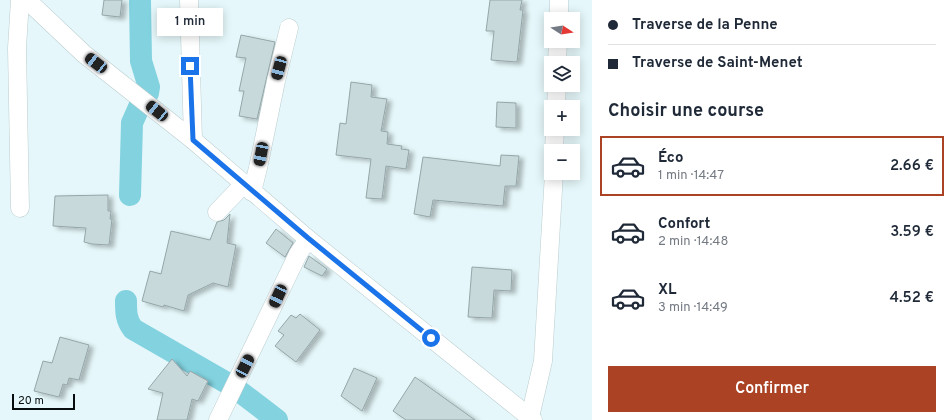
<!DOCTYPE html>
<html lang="fr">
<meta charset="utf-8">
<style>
:root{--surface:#fff;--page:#f6f6f7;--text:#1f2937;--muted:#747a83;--line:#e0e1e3;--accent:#aa4223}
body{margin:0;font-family:Overpass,sans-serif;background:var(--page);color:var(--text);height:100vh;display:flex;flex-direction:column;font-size:15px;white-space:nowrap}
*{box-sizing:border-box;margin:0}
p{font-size:13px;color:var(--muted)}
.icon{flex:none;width:22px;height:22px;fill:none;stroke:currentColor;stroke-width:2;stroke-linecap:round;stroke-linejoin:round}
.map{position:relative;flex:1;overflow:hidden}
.details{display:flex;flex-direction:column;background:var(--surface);width:360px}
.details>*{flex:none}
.hud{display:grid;align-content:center;height:88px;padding:0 16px;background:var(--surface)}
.needle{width:26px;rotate:102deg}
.buttons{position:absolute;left:544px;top:12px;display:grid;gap:8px}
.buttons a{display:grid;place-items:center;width:36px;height:36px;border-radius:0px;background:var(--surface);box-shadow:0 2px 10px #0003;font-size:20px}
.scale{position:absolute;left:12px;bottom:10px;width:63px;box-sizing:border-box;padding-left:4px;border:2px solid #070d0e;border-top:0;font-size:11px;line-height:14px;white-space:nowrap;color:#070d0e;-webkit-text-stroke:3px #e5f7fa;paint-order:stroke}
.end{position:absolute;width:18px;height:18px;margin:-9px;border:5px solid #1a73e8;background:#fff;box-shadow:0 0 0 2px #fff}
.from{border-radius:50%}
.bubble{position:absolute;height:28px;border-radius:0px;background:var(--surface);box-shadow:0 2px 10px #0003;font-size:13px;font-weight:600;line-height:28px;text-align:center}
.car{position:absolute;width:12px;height:24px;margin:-12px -6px;border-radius:5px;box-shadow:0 0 3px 1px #0007;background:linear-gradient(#222 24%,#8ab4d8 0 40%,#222 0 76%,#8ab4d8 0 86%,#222 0)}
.hud b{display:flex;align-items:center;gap:14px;height:38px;font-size:15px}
.hud b+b{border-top:1px solid var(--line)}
.hud i{width:10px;height:10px;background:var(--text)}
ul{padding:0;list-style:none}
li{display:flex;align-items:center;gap:12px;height:60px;margin:0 8px 6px;padding:0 8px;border:2px solid transparent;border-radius:0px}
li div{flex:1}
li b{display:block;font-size:15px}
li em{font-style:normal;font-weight:600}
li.current{border-color:var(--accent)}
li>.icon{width:36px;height:36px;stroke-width:1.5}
h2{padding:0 16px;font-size:18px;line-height:48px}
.primary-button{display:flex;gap:8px;margin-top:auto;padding:8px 16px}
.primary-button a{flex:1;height:46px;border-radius:0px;background:var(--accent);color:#fff;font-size:16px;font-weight:600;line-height:46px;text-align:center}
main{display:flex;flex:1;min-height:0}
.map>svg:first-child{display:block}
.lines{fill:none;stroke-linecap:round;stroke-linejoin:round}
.canal{stroke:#82d2df;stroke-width:22}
.building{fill:#c8d9dc;stroke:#95a6a8;filter:url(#shadow)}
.street-casing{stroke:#bbcdcf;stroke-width:19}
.street{stroke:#fff;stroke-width:18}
.route{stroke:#1a73e8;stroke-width:5}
</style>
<main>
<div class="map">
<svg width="592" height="420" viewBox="0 0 592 420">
<defs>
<filter id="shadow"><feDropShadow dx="4.5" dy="2.5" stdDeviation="2" flood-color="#0004"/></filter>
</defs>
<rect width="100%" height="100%" fill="#e5f7fa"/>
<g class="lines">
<g class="canal">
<path d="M 140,0 L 141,61 L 149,87 L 148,93"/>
<path d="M 130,195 L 132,123 L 140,105"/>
<path d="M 126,301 C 126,312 126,320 133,329 L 227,383"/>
<path d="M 239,391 L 277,420"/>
</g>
</g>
<g class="building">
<path d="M 104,0 L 122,0 L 120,17 L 102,15 Z"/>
<path d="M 490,0 L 522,0 L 520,10 L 523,10 L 517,62 L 491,60 L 494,31 L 486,31 Z"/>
<path d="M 241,35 L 275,42 L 257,119 L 239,116 L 244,91 L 239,91 L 246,58 L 236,57 Z"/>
<path d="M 351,82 L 372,85 L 371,97 L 387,99 L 381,131 L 388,132 L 387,144 L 402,146 L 401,149 L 409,150 L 406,169 L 386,166 L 382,199 L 366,198 L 371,159 L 336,155 L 340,123 L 346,124 Z"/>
<path d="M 497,102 L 516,103 L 516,128 L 496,127 Z"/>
<path d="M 501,155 L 519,156 L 516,186 L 505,186 L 503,206 L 433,200 L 430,217 L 414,214 L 423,157 L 500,166 Z"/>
<path d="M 108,195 L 108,211 L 111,211 L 110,219 L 112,219 L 109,245 L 92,244 L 84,242 L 86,228 L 53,226 L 55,196 Z"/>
<path d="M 230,214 L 227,243 L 236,245 L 228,287 L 213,283 L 188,295 L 184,311 L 164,305 L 163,307 L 142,301 L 150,271 L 161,274 L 171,231 L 210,240 L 217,222 L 224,220 Z"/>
<path d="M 276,229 L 293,243 L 285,257 L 266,243 Z"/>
<path d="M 309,256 L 327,269 L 322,276 L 304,267 Z"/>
<path d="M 472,267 L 512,270 L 511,291 L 494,290 L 492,318 L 468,317 Z"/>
<path d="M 300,314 L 320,330 L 296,362 L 275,346 L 284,335 L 278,331 L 291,315 L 296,318 Z"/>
<path d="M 60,337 L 89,345 L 79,380 L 69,378 L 67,385 L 63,384 L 59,397 L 34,391 L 43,361 L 52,363 Z"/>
<path d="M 172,359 L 187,376 L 190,371 L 208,381 L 198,401 L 192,399 L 187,420 L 157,420 L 163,393 L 148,389 Z"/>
<path d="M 354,368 L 377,378 L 362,411 L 341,396 Z"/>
<path d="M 415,377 L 422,382 L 475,420 L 406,420 L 393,411 Z"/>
</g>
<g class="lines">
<defs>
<g id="street">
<path d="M 27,0 L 84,54 L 193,140 L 308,239 L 533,420"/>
<path d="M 189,0 L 193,140"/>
<path d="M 559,19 L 559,0"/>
<path d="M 557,63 L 558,41"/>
<path d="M 556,107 L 557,85"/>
<path d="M 554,151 L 555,129"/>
<path d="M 252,192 L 258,168 L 276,81 L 289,28"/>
<path d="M 20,208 L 17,48 L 20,0"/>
<path d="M 217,212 L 243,185"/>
<path d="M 530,417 L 543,361 L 554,173"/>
<path d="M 218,420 L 298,254 L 308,239"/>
</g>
</defs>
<use href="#street" class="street-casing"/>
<use href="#street" class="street"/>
</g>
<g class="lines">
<path class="route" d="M 190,66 L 193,140 L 308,238 L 431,338"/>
</g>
</svg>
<div class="buttons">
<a><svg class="needle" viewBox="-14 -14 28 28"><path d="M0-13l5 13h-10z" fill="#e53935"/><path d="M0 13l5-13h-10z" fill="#747a83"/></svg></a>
<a><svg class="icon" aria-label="layers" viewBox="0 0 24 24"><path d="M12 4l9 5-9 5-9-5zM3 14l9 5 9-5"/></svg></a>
<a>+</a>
<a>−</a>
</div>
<div class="scale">20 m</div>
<i class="end from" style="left:431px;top:338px"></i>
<i class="end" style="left:190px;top:66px"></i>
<div class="bubble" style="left:157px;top:8px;width:66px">1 min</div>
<i class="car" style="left:96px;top:63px;rotate:308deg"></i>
<i class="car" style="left:279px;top:68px;rotate:195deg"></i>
<i class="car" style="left:157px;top:111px;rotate:309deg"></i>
<i class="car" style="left:261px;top:154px;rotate:191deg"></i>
<i class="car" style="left:278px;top:296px;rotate:205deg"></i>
<i class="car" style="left:245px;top:366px;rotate:27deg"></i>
</div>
<section class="details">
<div class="hud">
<b><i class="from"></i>Traverse de la Penne</b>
<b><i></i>Traverse de Saint-Menet</b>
</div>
<h2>Choisir une course</h2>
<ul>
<li class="current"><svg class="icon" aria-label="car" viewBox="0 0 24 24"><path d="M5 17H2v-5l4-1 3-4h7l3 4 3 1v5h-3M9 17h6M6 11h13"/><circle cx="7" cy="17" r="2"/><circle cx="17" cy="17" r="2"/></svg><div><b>Éco</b><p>1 min · 14:47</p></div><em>2.66 €</em></li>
<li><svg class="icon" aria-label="car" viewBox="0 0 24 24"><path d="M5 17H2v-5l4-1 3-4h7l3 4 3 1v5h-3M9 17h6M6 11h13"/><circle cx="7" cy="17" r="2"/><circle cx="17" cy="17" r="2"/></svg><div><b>Confort</b><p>2 min · 14:48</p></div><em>3.59 €</em></li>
<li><svg class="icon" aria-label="car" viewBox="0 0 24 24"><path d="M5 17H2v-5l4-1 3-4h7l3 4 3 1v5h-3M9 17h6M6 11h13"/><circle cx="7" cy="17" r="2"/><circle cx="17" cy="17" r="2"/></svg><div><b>XL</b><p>3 min · 14:49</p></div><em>4.52 €</em></li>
</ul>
<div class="primary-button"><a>Confirmer</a></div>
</section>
</main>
